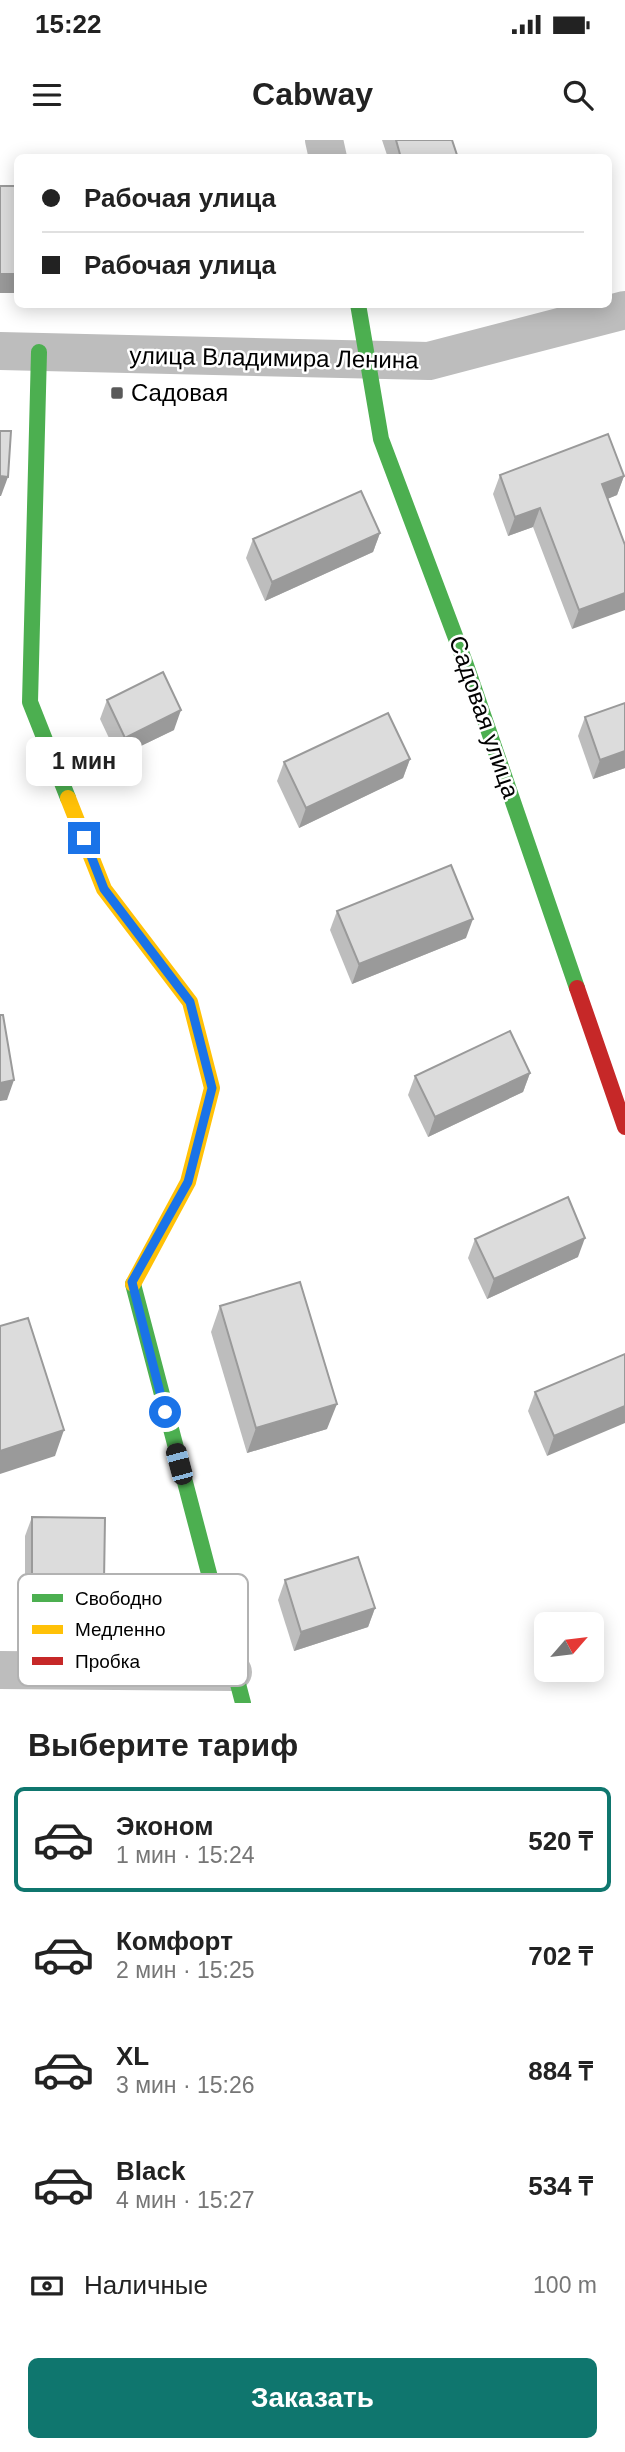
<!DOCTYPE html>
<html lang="ru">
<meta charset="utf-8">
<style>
:root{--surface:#fff;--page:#f2f2f2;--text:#222;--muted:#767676;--line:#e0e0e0;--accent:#0f766e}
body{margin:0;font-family:Arial,sans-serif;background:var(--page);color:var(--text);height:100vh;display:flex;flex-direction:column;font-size:26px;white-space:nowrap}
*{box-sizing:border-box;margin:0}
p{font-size:23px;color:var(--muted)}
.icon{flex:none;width:38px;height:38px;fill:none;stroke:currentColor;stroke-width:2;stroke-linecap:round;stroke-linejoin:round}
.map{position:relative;height:1563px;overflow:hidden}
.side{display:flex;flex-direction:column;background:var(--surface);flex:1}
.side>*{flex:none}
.guide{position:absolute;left:14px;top:14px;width:598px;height:154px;border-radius:10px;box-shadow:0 4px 18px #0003;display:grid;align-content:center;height:154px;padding:0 28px;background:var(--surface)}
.needle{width:46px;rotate:62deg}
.tools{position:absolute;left:534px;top:1472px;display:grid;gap:14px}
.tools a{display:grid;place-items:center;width:70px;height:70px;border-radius:10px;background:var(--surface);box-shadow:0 4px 18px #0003;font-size:35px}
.end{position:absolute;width:32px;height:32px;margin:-16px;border:9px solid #1a73e8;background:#fff;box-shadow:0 0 0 4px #fff}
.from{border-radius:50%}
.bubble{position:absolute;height:49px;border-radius:10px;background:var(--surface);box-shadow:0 4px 18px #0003;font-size:23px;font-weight:700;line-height:49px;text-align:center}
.car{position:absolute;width:21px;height:42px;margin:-21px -10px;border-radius:9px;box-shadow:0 0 5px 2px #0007;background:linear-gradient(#222 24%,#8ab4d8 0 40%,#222 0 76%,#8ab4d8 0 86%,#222 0)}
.guide b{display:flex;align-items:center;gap:24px;height:66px;font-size:26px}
.guide b+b{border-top:2px solid var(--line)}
.guide i{width:18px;height:18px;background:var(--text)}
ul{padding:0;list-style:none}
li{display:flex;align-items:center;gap:21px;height:105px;margin:0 14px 10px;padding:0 14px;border:4px solid transparent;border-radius:10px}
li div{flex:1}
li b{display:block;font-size:26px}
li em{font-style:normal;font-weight:700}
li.current{border-color:var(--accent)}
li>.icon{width:63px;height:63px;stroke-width:1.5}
h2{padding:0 28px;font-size:32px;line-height:84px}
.pay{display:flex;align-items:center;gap:18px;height:77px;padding:0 28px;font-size:26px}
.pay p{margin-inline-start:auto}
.primary-button{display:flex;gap:14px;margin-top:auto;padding:14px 28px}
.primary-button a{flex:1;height:80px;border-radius:10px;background:var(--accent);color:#fff;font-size:28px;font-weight:700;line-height:80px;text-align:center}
.status{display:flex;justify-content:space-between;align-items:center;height:49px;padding:0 35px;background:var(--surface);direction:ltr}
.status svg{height:19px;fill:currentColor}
header{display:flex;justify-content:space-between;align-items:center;height:91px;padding:0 28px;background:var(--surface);font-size:32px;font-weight:700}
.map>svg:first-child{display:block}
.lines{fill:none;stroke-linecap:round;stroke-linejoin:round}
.street{stroke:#bdbdbd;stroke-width:38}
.fast{stroke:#4caf50;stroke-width:16}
.slow{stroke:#ffc107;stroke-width:16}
.jam{stroke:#c62828;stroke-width:16}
.wall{fill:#bdbdbd}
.shaded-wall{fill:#9a9a9a}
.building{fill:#dcdcdc;stroke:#9a9a9a;stroke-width:2}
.route{stroke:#1a73e8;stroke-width:9}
.poi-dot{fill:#595959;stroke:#fff;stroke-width:2.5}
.labels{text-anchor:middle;stroke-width:5;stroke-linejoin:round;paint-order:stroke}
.street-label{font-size:24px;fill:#000;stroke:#fff}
.poi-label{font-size:24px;fill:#000;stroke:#fff;text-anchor:start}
.key{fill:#fff;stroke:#b2b2b2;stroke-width:2}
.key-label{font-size:19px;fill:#000}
</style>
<div class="status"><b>15:22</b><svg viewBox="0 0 49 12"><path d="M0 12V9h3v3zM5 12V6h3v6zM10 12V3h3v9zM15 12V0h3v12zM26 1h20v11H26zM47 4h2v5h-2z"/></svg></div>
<header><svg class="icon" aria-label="menu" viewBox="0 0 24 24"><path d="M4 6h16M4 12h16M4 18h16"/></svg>Cabway<svg class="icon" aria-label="search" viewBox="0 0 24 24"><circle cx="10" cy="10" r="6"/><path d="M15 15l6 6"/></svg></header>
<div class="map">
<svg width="625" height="1563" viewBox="0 0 625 1563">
<rect width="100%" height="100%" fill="#fff"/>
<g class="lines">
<g class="street">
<path d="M 324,0 L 328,18"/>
<path d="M 0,211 L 429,221 L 625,170"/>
<path d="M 0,1530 L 233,1532"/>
</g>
<g class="fast">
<path d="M 358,164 L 381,299 L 466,525 L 577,848"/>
<path d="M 39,212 L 30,562 L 68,658"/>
<path d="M 133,1144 L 243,1563"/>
</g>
<path class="slow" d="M 68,658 L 104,749 L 190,862 L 212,948 L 188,1042 L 133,1144"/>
<path class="jam" d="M 577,848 L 625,987"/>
</g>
<g class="wall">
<path d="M 382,0 L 452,0 L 458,18 L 388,18 Z"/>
<path d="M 500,335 L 624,336 L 617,355 L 607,359 L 625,405 L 572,489 L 533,387 L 508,396 L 493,354 Z"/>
<path d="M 380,393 L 373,412 L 265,461 L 246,418 L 253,399 Z"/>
<path d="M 107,560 L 174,590 L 118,617 L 100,579 Z"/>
<path d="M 625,563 L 625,628 L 593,639 L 578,596 L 585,577 Z"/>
<path d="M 410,619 L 403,638 L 299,688 L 277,641 L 284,622 Z"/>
<path d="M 337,771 L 466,798 L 352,844 L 330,790 Z"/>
<path d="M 530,933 L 523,952 L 428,997 L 408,955 L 415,936 Z"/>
<path d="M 475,1099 L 578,1117 L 487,1159 L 468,1118 Z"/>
<path d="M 220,1166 L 327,1289 L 247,1313 L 211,1192 Z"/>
<path d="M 625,1214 L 547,1316 L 528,1271 L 535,1252 Z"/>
<path d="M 32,1377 L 97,1461 L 25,1461 L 25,1396 Z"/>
<path d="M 285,1440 L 375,1468 L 368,1487 L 294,1511 L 278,1460 Z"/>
</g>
<g class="shaded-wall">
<rect x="0" y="134" width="18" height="19"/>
<path d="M 0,336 L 8,337 L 1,356 L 0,356 Z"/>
<path d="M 624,336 L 617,355 L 595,364 L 602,344 Z"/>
<path d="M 540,368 L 533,387 L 508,396 L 515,377 Z"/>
<path d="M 380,393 L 373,412 L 265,461 L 272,442 Z"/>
<path d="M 625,453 L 625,470 L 572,489 L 579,470 Z"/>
<path d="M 181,570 L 174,590 L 118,617 L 125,598 Z"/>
<path d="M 625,611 L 625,628 L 593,639 L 600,620 Z"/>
<path d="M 410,619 L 403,638 L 299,688 L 306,668 Z"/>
<path d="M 473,779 L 466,798 L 352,844 L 359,824 Z"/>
<path d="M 530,933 L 523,952 L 428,997 L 435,977 Z"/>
<path d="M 14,940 L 7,960 L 0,961 L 0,943 Z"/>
<path d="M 585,1098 L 578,1117 L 487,1159 L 494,1139 Z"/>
<path d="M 337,1264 L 327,1289 L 247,1313 L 256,1288 Z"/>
<path d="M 625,1266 L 625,1283 L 547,1316 L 554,1296 Z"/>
<path d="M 64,1290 L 55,1316 L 0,1334 L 0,1311 Z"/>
<path d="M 32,1441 L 104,1442 L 97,1461 L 25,1461 Z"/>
<path d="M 375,1468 L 368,1487 L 294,1511 L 301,1492 Z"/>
</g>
<g class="building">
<path d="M 396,0 L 452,0 L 458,18 L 401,18 Z"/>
<rect x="0" y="46" width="18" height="88"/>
<path d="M 0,291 L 11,291 L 8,337 L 0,336 Z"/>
<path d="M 608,294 L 624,336 L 602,344 L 625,405 L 625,453 L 579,470 L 540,368 L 515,377 L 500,335 Z"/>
<path d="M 361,351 L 380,393 L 272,442 L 253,399 Z"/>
<path d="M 163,532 L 181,570 L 125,598 L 107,560 Z"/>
<path d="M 625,563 L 625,611 L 600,620 L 585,577 Z"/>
<path d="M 388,573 L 410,619 L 306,668 L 284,622 Z"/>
<path d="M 451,725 L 473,779 L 359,824 L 337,771 Z"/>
<path d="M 0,875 L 3,875 L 14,940 L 0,943 Z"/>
<path d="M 510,891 L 530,933 L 435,977 L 415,936 Z"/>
<path d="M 568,1057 L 585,1098 L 494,1139 L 475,1099 Z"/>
<path d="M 300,1142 L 337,1264 L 256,1288 L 220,1166 Z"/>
<path d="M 28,1178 L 64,1290 L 0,1311 L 0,1186 Z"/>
<path d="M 625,1214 L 625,1266 L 554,1296 L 535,1252 Z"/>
<path d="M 32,1377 L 105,1378 L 104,1442 L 32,1441 Z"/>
<path d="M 358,1417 L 375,1468 L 301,1492 L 285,1440 Z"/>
</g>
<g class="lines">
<path class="route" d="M 84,698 L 104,749 L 190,862 L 212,948 L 188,1042 L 132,1142 L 165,1272"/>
</g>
<rect class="poi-dot" x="110" y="246" width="14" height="14" rx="3.5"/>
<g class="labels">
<g class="street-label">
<text transform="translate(274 218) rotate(1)" y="8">улица Владимира Ленина</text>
<text transform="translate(484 577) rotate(71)" y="8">Садовая улица</text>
</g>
<g class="poi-label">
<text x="131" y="261">Садовая</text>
</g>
</g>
<rect x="18" y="1434" width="230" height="112" rx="10" class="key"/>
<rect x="32" y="1454" width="31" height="8" fill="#4caf50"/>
<rect x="32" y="1485" width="31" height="9" fill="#ffc107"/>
<rect x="32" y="1517" width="31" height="8" fill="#c62828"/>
<g class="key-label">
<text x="75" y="1465">Свободно</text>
<text x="75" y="1496">Медленно</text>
<text x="75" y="1528">Пробка</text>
</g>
</svg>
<div class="tools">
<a><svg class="needle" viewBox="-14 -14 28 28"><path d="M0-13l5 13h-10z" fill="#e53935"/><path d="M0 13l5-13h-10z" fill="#767676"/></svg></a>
</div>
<i class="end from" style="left:165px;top:1272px"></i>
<i class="end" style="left:84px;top:698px"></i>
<div class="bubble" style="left:26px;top:597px;width:116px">1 мин</div>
<i class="car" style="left:179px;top:1324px;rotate:345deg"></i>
<div class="guide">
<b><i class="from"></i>Рабочая улица</b>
<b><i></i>Рабочая улица</b>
</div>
</div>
<section class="side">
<h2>Выберите тариф</h2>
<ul>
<li class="current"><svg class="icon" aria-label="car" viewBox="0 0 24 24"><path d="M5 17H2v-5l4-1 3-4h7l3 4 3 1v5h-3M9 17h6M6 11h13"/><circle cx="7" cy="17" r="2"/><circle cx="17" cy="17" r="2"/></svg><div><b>Эконом</b><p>1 мин · 15:24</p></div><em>520 ₸</em></li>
<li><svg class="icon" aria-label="car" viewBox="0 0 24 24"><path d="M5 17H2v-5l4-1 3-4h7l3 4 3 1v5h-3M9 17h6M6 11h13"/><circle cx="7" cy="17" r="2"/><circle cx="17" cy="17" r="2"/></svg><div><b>Комфорт</b><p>2 мин · 15:25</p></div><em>702 ₸</em></li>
<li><svg class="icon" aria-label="car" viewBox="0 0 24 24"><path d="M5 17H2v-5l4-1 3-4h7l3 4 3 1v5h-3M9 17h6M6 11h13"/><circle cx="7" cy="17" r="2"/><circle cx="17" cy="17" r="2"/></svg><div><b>XL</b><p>3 мин · 15:26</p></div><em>884 ₸</em></li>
<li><svg class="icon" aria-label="car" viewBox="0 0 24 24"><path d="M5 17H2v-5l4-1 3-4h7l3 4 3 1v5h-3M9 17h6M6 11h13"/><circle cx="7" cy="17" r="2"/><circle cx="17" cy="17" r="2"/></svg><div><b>Black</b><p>4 мин · 15:27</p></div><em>534 ₸</em></li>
</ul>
<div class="pay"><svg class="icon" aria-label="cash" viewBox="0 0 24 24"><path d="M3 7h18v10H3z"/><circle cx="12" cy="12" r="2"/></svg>Наличные<p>100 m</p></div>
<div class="primary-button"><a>Заказать</a></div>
</section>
